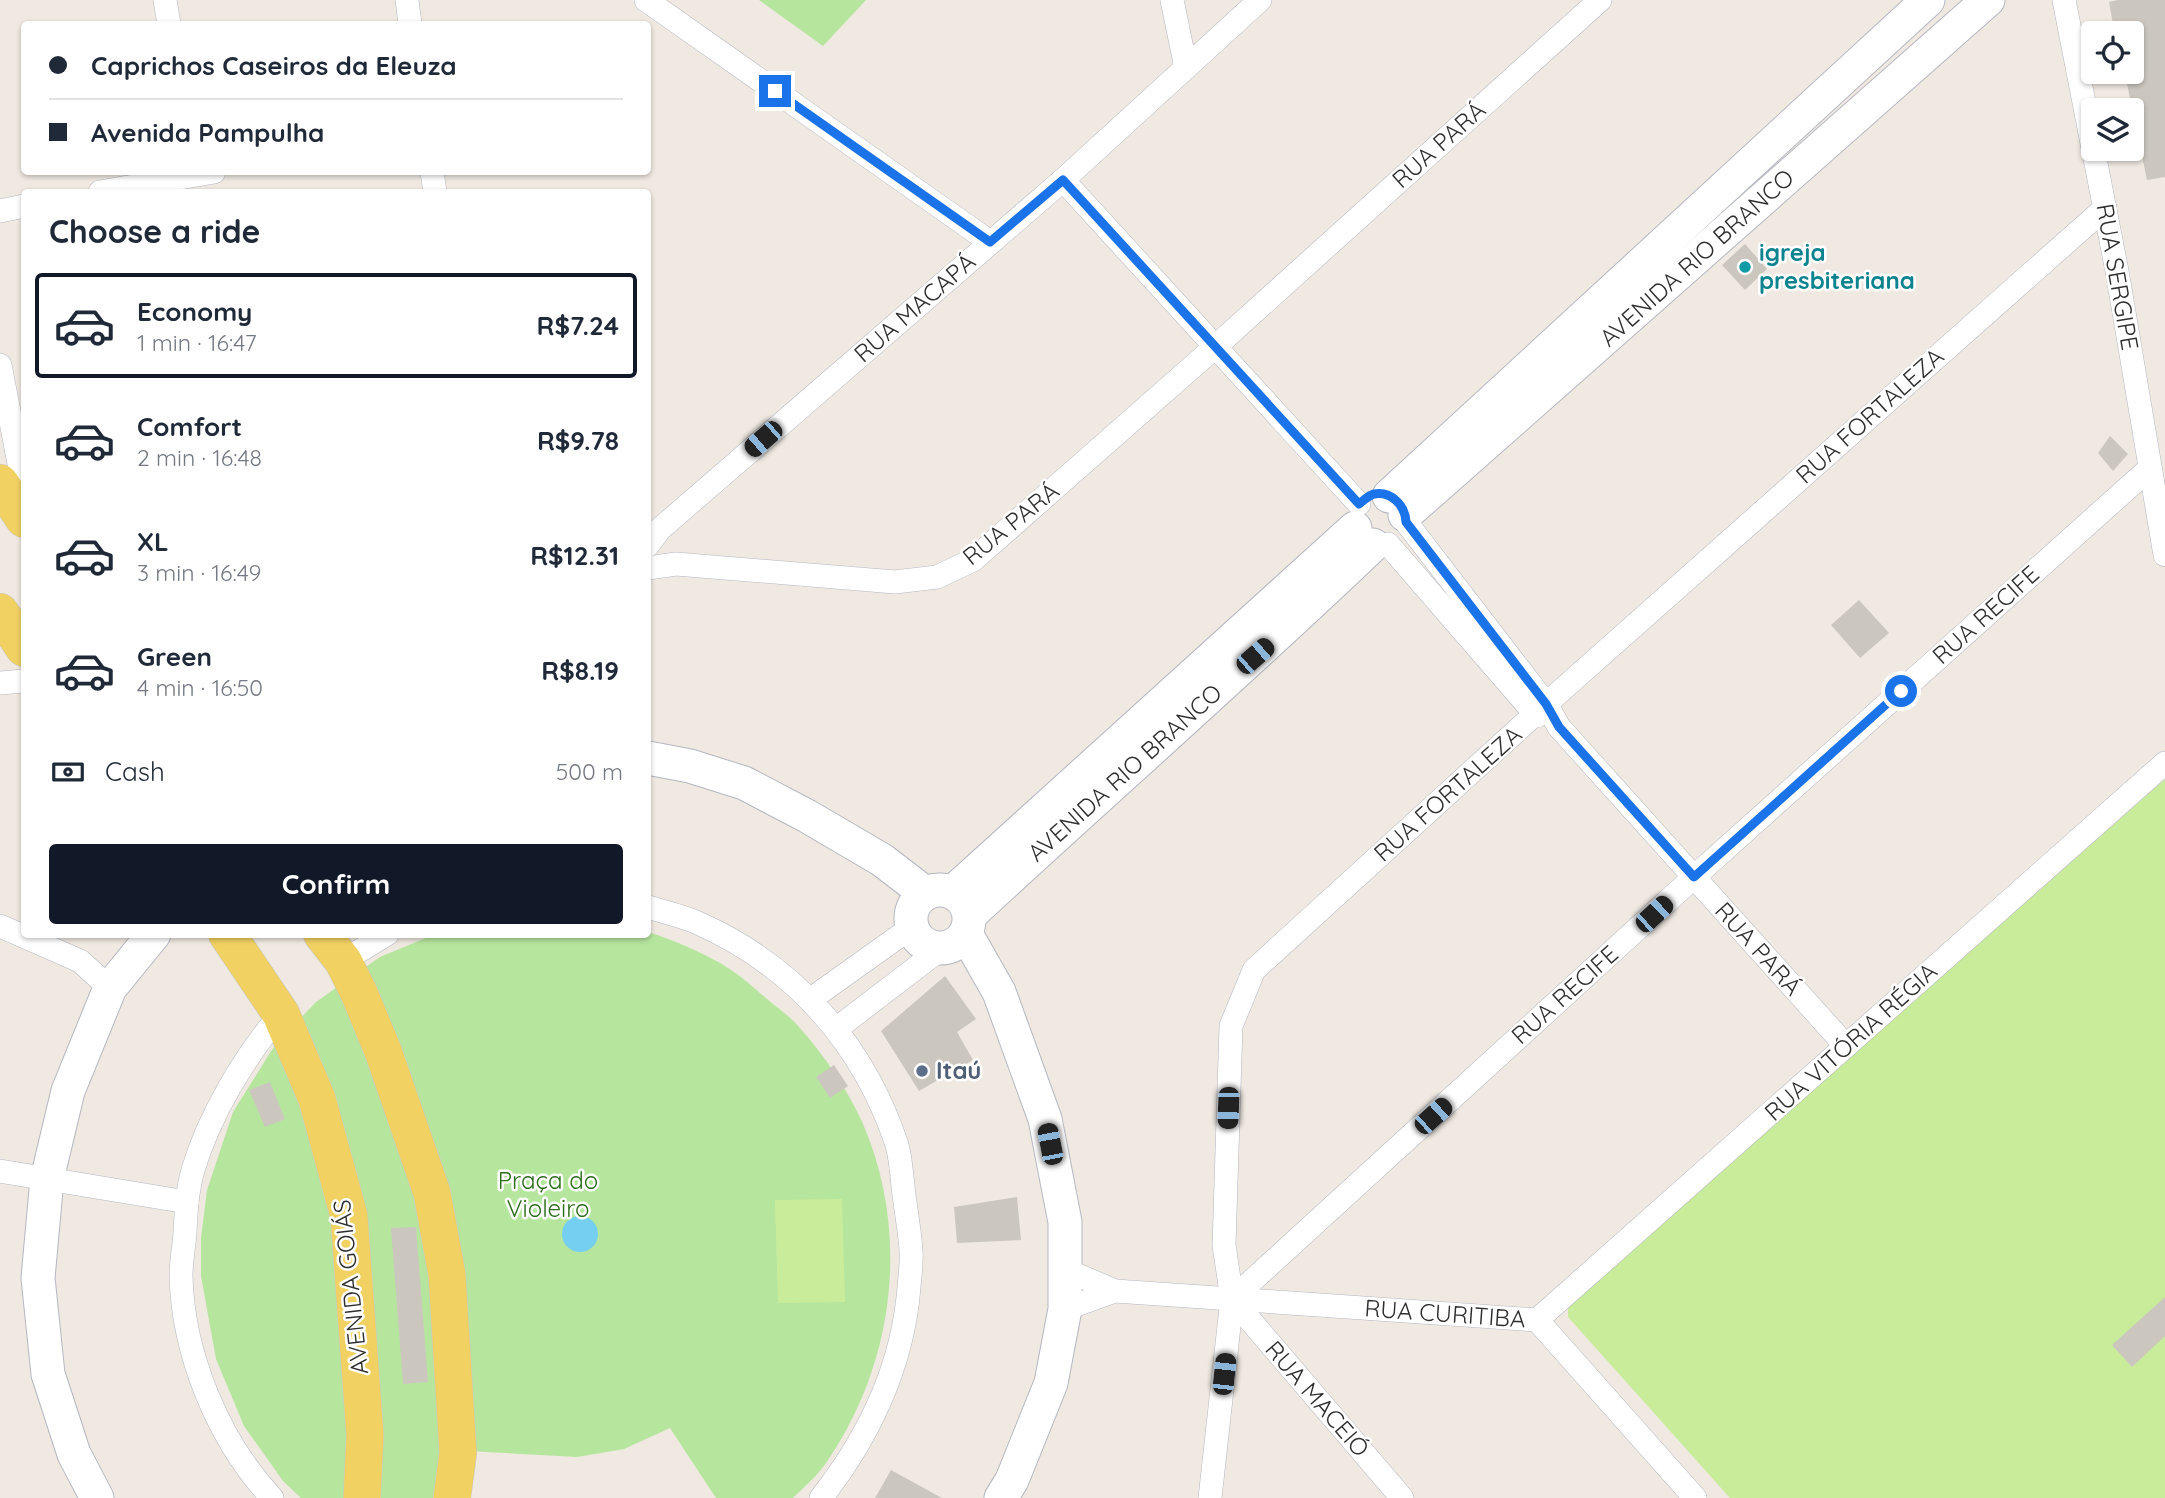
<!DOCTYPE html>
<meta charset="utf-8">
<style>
:root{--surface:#fff;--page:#f2f2f3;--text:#1f2937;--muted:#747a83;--line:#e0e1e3;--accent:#111827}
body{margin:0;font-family:Quicksand,sans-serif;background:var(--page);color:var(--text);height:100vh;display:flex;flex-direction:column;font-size:26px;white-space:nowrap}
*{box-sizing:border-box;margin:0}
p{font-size:23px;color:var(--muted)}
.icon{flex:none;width:38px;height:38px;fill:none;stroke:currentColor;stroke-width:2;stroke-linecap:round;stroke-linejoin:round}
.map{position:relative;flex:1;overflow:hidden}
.panel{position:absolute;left:21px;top:189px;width:630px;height:749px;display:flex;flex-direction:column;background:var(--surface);border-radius:7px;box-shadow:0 2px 5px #0004}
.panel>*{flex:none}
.hud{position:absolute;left:21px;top:21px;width:630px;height:154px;border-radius:7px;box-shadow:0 2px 5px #0004;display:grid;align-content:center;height:154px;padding:0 28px;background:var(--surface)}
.tools{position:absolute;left:2081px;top:21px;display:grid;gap:14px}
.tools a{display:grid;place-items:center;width:63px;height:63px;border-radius:7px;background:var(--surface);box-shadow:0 2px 5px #0004;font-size:35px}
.end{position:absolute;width:32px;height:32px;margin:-16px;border:9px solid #1a73e8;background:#fff;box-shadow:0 0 0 4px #fff}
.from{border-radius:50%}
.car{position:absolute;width:21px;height:42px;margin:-21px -10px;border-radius:9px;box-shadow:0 0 5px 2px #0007;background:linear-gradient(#222 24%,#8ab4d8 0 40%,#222 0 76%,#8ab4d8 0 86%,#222 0)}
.hud b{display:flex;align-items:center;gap:24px;height:66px;font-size:26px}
.hud b+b{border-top:2px solid var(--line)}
.hud i{width:18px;height:18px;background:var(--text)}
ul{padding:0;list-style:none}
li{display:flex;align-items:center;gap:21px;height:105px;margin:0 14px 10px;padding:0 14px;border:4px solid transparent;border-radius:7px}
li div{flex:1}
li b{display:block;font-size:26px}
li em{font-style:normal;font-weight:700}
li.selected{border-color:var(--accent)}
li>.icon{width:63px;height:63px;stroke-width:1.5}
h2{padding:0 28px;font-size:32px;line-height:84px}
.pay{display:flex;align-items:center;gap:18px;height:77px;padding:0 28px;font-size:26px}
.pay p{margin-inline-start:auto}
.primary-button{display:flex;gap:14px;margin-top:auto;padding:14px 28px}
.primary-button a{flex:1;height:80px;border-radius:7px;background:var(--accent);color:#fff;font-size:28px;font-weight:700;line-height:80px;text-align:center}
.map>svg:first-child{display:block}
.green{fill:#b6e59e}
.pitch{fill:#c9ec9a}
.water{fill:#75cff0}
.building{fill:#cbc7bf}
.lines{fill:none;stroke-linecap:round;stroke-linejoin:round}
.street-casing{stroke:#b4b7c1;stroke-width:24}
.secondary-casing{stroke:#b4b7c1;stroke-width:35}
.primary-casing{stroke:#c9c9c9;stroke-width:38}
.street{stroke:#fff;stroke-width:23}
.secondary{stroke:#fff;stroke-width:33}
.primary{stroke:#f2d163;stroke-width:37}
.route{stroke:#1a73e8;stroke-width:9}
.culture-dot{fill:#0f9aa8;stroke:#fff;stroke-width:2.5}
.service-dot{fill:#5c6f8a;stroke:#fff;stroke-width:2.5}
.labels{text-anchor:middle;stroke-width:5;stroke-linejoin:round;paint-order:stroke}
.street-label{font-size:24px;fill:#2e2e2e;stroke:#fff}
.culture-label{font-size:24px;font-weight:bold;fill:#0d838f;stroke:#fff;text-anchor:start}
.service-label{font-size:24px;font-weight:bold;fill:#4e5e75;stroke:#fff;text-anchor:start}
.park-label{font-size:24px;fill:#2c6e1b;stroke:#fff}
</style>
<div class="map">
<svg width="2165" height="1498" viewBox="0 0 2165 1498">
<rect width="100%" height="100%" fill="#efe9e1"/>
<g class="green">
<path d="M 759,0 L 866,0 L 823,46 Z"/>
<path d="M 648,932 C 671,939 714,957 734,972 C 746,980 756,990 767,999 C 777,1008 790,1016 799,1027 C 824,1055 848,1090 863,1124 C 911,1235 894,1365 826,1463 C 817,1476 804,1487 793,1498 L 716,1498 L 670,1428 L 624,1449 L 577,1457 L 468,1451 L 461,1498 L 301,1498 L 283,1481 L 244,1426 L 216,1359 L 201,1276 L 201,1238 L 207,1190 L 233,1112 L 275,1045 L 316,1002 L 380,957 L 433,935 L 648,934 Z"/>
</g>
<g class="pitch">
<path d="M 2165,779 L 2165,1498 L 1730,1498 L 1568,1317 L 1568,1307 Z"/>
<path d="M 842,1199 L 845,1302 L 778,1303 L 775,1200 Z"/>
</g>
<circle class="water" cx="580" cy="1234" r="18"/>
<g class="building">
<path d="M 2118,0 L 2165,0 L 2165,177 L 2147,180 L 2126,79 L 2132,78 L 2132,27 L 2114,30 L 2109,2 Z"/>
<path d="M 1745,244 L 1767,269 L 1745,290 L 1722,265 Z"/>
<path d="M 2110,436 L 2128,454 L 2113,471 L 2098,453 Z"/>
<path d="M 1859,600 L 1889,633 L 1860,658 L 1831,625 Z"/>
<path d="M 945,976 L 976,1019 L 957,1032 L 973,1060 L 919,1091 L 881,1031 Z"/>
<path d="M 834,1065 L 848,1086 L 830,1098 L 816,1077 Z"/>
<path d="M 270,1082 L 285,1119 L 265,1127 L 249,1090 Z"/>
<path d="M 1017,1197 L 1021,1240 L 957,1243 L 954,1207 Z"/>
<path d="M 416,1227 L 428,1382 L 403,1384 L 391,1228 Z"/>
<path d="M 2165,1297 L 2165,1336 L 2132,1367 L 2112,1345 Z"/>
<path d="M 891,1470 L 942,1498 L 875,1498 Z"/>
</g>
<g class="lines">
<defs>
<g id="street">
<path d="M 165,0 L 169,24"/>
<path d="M 407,0 L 410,24"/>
<path d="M 646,0 L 990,242"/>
<path d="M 1172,0 L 1186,68"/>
<path d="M 2064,0 L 2117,271 L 2165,555"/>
<path d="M 432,172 L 435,192"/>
<path d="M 1063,180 L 1359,504"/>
<path d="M 100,192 L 214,172"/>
<path d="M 0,211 L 24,206"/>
<path d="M 0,365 L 24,489"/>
<path d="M 1406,522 L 1546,704 L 1559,727 L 1846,1046"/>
<path d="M 1388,544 L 1537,716"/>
<path d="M 648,545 L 660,529 L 1063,180 L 1260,0"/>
<path d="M 648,568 L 676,564 L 895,582 L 937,577 L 973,560 L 1215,347 L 1600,0"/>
<path d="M 0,683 L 24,681"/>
<path d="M 648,907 C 664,912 682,916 698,923 C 795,966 864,1045 897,1145 C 902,1163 902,1184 905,1202 C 907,1218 910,1234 911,1250 C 912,1262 910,1275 909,1287 C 903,1365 869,1437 821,1498"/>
<path d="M 0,926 L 80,961 L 110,988"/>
<path d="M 343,961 L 387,934"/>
<path d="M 811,999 L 912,927"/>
<path d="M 836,1029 L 942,948"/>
<path d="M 0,1171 L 187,1202"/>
<path d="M 1066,1270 L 1115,1291 L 1537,1320 L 1695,1498"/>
<path d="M 1232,1299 L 1694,877 L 2150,468"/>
<path d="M 1232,1299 L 1402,1498"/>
<path d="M 1065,1309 L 1115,1291"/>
<path d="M 1537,1320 L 2165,763"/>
<path d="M 272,1498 C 218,1440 183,1354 181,1276 C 181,1262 184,1247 185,1233 C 186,1212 187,1191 193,1170 C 209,1116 244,1057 281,1014"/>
<path d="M 1210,1498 L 1232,1299 L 1224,1245 L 1231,1026 L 1254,970 L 1546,704 L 2105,208"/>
</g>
<g id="secondary">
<path d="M 1389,496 L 1928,0"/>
<path d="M 1405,515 L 1988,0"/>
<path d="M 648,758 L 690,766 L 744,783 L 807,816 L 882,860 L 925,893"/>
<circle cx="940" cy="919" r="29"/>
<path d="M 953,892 L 1355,528"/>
<path d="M 970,915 C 1104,791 1241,671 1373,545"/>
<path d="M 966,934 L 999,992 L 1045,1119 L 1065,1222 L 1065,1309 L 1051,1383 L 1012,1480 L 1001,1498"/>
<path d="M 97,1498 L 74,1454 L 48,1374 L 38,1278 L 47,1179 L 68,1091 L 110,988 L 154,934"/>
</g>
<g id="primary">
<path d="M 0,483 L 24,519"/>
<path d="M 0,612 L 24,648"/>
<path d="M 227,934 L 281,1014 L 317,1099 L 349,1216 L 365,1435 L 362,1498"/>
<path d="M 322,934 L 343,961 L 359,993 L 383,1051 L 432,1193 L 447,1275 L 458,1453 L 452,1498"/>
</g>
</defs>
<use href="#street" class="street-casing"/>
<use href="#secondary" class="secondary-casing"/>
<use href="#primary" class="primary-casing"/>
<use href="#street" class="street"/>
<use href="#secondary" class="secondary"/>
<use href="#primary" class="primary"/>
</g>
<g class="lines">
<path class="route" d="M 775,91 L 990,242 L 1063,180 L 1359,504 C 1363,501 1369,495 1374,494 C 1391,491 1405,505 1406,522 L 1546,704 L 1559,727 L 1694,877 L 1901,691"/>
</g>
<circle class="culture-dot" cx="1745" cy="267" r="7"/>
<circle class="service-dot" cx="922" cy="1071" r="7"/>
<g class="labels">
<g class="street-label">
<text transform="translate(1439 145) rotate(-42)" y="8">RUA PARÁ</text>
<text transform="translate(1697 258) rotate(-42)" y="8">AVENIDA RIO BRANCO</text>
<text transform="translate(2117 277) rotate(80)" y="8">RUA SERGIPE</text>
<text transform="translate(915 308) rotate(-41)" y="8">RUA MACAPÁ</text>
<text transform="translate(1870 416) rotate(-42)" y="8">RUA FORTALEZA</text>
<text transform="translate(1011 524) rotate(-39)" y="8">RUA PARÁ</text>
<text transform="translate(1986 615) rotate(-42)" y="8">RUA RECIFE</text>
<text transform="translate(1125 773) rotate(-42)" y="8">AVENIDA RIO BRANCO</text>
<text transform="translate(1448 794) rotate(-42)" y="8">RUA FORTALEZA</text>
<text transform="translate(1758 949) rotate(48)" y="8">RUA PARÁ</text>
<text transform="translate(1565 995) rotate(-42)" y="8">RUA RECIFE</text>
<text transform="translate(1851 1042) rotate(-42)" y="8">RUA VITÓRIA RÉGIA</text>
<text transform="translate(351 1287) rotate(-96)" y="8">AVENIDA GOIÁS</text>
<text transform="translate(1445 1314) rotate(4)" y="8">RUA CURITIBA</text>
<text transform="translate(1317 1399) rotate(49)" y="8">RUA MACEIÓ</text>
</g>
<g class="culture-label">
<text x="1759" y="261">igreja<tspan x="1759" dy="28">presbiteriana</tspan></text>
</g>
<g class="service-label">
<text x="936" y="1079">Itaú</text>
</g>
<g class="park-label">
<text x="548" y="1189">Praça do<tspan x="548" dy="28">Violeiro</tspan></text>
</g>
</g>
</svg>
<div class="tools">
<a><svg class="icon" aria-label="locate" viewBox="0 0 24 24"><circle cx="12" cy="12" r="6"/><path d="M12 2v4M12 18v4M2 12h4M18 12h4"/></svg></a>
<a><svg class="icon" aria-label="layers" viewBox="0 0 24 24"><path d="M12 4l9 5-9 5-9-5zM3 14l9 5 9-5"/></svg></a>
</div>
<i class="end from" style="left:1901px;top:691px"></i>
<i class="end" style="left:775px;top:91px"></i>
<i class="car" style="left:763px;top:439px;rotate:229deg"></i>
<i class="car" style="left:1255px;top:656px;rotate:49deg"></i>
<i class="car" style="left:1654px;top:914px;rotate:47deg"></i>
<i class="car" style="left:1228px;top:1108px;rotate:182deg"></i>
<i class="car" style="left:1433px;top:1116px;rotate:48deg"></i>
<i class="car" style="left:1050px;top:1144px;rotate:349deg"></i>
<i class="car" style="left:1224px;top:1374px;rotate:6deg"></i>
<div class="hud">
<b><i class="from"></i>Caprichos Caseiros da Eleuza</b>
<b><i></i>Avenida Pampulha</b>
</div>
<section class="panel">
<h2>Choose a ride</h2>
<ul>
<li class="selected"><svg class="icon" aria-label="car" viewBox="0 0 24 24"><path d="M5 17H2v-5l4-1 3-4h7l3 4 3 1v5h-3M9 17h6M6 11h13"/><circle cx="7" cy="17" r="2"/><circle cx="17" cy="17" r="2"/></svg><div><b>Economy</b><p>1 min · 16:47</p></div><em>R$7.24</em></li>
<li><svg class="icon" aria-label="car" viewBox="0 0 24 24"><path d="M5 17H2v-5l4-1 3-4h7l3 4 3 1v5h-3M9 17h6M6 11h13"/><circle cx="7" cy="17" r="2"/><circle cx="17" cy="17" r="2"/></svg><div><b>Comfort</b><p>2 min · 16:48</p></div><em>R$9.78</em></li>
<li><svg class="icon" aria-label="car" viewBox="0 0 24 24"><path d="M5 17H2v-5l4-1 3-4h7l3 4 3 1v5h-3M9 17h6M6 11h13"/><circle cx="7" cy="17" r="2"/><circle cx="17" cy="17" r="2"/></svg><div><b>XL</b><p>3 min · 16:49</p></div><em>R$12.31</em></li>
<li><svg class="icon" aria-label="car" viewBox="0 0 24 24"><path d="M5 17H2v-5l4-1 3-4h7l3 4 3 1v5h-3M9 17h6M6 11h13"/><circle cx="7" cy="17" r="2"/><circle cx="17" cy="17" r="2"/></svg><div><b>Green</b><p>4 min · 16:50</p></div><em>R$8.19</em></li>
</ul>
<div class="pay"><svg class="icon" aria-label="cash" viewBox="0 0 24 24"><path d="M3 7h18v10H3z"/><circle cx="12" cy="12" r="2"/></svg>Cash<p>500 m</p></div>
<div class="primary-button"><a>Confirm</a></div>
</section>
</div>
